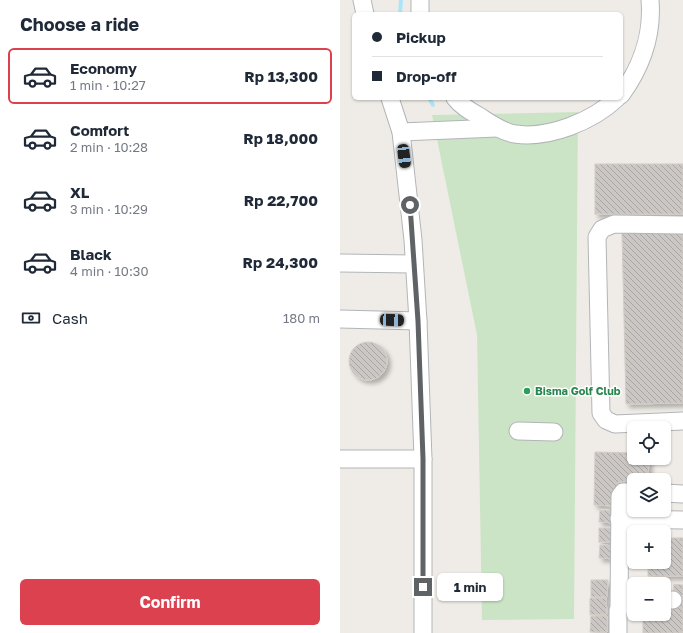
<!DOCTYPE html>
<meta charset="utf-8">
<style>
:root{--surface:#fff;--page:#f2f2f3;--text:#1f2937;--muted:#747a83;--line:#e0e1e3;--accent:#db414f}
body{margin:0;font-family:"Golos Text",sans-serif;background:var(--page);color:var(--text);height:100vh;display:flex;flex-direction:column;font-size:15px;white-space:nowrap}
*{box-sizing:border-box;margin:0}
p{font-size:13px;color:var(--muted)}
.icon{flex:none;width:22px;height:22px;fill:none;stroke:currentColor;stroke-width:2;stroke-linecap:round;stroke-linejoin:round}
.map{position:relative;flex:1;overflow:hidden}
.side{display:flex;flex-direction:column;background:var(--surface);width:340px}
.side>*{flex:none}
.banner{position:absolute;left:12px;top:12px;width:271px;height:88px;border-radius:6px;box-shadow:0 1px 3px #0004;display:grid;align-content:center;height:88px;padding:0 20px;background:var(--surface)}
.tools{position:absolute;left:287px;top:421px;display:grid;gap:8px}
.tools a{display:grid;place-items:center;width:44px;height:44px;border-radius:6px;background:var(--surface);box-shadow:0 1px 3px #0004;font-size:20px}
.end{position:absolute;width:18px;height:18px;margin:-9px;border:5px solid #5f6366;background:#fff;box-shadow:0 0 0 2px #fff}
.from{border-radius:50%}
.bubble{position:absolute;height:28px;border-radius:6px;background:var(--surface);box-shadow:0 1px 3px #0004;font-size:13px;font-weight:700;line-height:28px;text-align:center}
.car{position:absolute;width:12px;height:24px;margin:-12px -6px;border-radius:5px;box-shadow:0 0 3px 1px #0007;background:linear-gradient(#222 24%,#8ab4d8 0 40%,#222 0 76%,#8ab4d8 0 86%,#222 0)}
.banner b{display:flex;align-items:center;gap:14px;height:38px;font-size:15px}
.banner b+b{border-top:1px solid var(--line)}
.banner i{width:10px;height:10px;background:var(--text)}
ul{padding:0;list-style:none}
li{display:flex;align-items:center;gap:12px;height:56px;margin:0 8px 6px;padding:0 12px;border:2px solid transparent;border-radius:6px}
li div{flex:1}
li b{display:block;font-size:15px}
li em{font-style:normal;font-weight:700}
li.active{border-color:var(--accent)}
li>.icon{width:36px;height:36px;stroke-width:1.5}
h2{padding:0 20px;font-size:18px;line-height:48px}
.pay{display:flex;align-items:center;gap:10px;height:44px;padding:0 20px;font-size:15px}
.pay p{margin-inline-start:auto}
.action{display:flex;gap:8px;margin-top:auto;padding:8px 20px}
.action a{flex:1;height:46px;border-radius:6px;background:var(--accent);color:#fff;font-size:16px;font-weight:700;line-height:46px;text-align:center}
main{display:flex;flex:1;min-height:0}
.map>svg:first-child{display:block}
.grass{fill:#cbe4c6}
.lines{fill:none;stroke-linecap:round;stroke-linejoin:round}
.stream{stroke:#afe4f8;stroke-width:4}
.building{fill:url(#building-back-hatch);stroke:#d4cdc6;filter:url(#shadow)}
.minor-casing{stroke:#b2b5b8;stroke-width:19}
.minor{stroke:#fff;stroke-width:17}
.route{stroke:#5f6366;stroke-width:5}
.leisure-dot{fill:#2e9e5b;stroke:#fff;stroke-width:1.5}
.labels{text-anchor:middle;stroke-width:3;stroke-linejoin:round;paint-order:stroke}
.leisure-label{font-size:11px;font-weight:bold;fill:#27864d;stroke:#fff;text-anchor:start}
</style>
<main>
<section class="side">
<h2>Choose a ride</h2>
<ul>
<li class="active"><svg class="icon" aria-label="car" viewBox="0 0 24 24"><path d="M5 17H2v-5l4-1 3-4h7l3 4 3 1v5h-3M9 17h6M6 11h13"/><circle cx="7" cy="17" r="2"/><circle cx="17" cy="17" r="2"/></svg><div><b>Economy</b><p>1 min · 10:27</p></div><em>Rp 13,300</em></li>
<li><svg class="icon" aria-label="car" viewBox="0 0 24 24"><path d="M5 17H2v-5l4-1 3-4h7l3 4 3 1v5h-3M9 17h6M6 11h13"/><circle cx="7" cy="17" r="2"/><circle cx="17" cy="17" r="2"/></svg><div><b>Comfort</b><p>2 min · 10:28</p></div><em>Rp 18,000</em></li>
<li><svg class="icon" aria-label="car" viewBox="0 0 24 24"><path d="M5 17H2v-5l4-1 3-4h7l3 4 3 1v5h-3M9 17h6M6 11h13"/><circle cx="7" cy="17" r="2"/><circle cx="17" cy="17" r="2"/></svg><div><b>XL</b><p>3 min · 10:29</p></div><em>Rp 22,700</em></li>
<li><svg class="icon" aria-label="car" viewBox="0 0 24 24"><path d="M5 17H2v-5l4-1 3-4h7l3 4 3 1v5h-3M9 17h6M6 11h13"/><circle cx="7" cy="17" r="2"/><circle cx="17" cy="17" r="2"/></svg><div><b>Black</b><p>4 min · 10:30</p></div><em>Rp 24,300</em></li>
</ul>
<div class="pay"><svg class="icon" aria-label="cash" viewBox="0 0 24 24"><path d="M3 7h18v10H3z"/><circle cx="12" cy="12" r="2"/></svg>Cash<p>180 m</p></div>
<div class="action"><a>Confirm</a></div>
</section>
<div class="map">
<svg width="343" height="633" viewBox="0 0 343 633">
<defs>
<pattern id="building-back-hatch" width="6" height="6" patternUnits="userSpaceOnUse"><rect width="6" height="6" fill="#cbc7c4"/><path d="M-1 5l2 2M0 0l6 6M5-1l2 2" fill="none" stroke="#a8a5a3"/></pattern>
<filter id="shadow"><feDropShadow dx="3.5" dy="3.5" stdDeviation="2" flood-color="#0004"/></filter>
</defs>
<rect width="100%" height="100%" fill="#efece7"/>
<path class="grass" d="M 238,112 L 234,619 L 142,620 L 137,335 L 92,115 Z"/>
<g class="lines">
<g class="stream">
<path d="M 60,14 L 61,0"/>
<path d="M 89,98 L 93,105"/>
</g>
</g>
<g class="building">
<rect x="255" y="164" width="88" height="50"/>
<path d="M 343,232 L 343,403 L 286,404 L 282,233 Z"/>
<circle cx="28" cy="361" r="19"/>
<path d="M 255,452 L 294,453 L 294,458 L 309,458 L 308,480 L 278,482 L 276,506 L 254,505 Z"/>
<path d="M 260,510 L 278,511 L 277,523 L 259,522 Z"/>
<rect x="259" y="528" width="15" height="14"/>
<path d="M 324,538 L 343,538 L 343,576 L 308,576 L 308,562 L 324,562 Z"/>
<path d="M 260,545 L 277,546 L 277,559 L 259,558 Z"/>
<path d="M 251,580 L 268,580 L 267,597 L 251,597 Z"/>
<path d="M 334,584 L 343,585 L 343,633 L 303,633 L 303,614 L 324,614 L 324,610 L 332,610 Z"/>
<path d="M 250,598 L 266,598 L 267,614 L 250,615 Z"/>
<path d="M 251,616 L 267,616 L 267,632 L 250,632 Z"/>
</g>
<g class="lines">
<defs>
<g id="minor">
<path d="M 22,0 L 25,14"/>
<path d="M 80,14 L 80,0"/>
<path d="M 281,95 C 302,66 313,36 310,0"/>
<path d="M 50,98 L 61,132 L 73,240 L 78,321 L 83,459 L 83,633"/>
<path d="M 115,98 C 121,106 130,111 139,116 C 150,123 162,132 175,134 C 209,139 253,121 277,98"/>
<path d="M 61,132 L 157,128"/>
<path d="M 343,225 L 274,224 L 262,229 L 257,237 L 261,413 L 266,420 L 275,424 L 343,421"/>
<path d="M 0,263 L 74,264"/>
<path d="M 0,319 L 78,321"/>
<path d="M 178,431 L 214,432"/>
<path d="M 0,459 L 83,459"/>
<path d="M 324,493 L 343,494"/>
<path d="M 279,519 L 343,520"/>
<path d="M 324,600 L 333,600"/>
<path d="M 279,608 L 280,496 L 283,492 L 294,492"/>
<path d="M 278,633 L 278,611 L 284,602 L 294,601"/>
</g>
</defs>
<use href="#minor" class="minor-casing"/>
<use href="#minor" class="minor"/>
</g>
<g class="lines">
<path class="route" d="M 70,205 L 78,321 L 83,459 L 83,587"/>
</g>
<circle class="leisure-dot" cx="187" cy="391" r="4"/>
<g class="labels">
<g class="leisure-label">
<text x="195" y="395">Bisma Golf Club</text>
</g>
</g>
</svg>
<div class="tools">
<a><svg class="icon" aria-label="locate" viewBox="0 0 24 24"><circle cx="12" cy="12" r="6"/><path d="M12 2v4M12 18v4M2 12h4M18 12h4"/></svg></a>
<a><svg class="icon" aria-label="layers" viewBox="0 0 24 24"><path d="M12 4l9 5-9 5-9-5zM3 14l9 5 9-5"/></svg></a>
<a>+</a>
<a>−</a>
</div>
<i class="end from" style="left:70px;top:205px"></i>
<i class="end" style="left:83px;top:587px"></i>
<div class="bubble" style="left:97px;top:573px;width:66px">1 min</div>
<i class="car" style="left:64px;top:156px;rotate:173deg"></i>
<i class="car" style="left:52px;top:320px;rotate:92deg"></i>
<div class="banner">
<b><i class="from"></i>Pickup</b>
<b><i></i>Drop-off</b>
</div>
</div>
</main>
